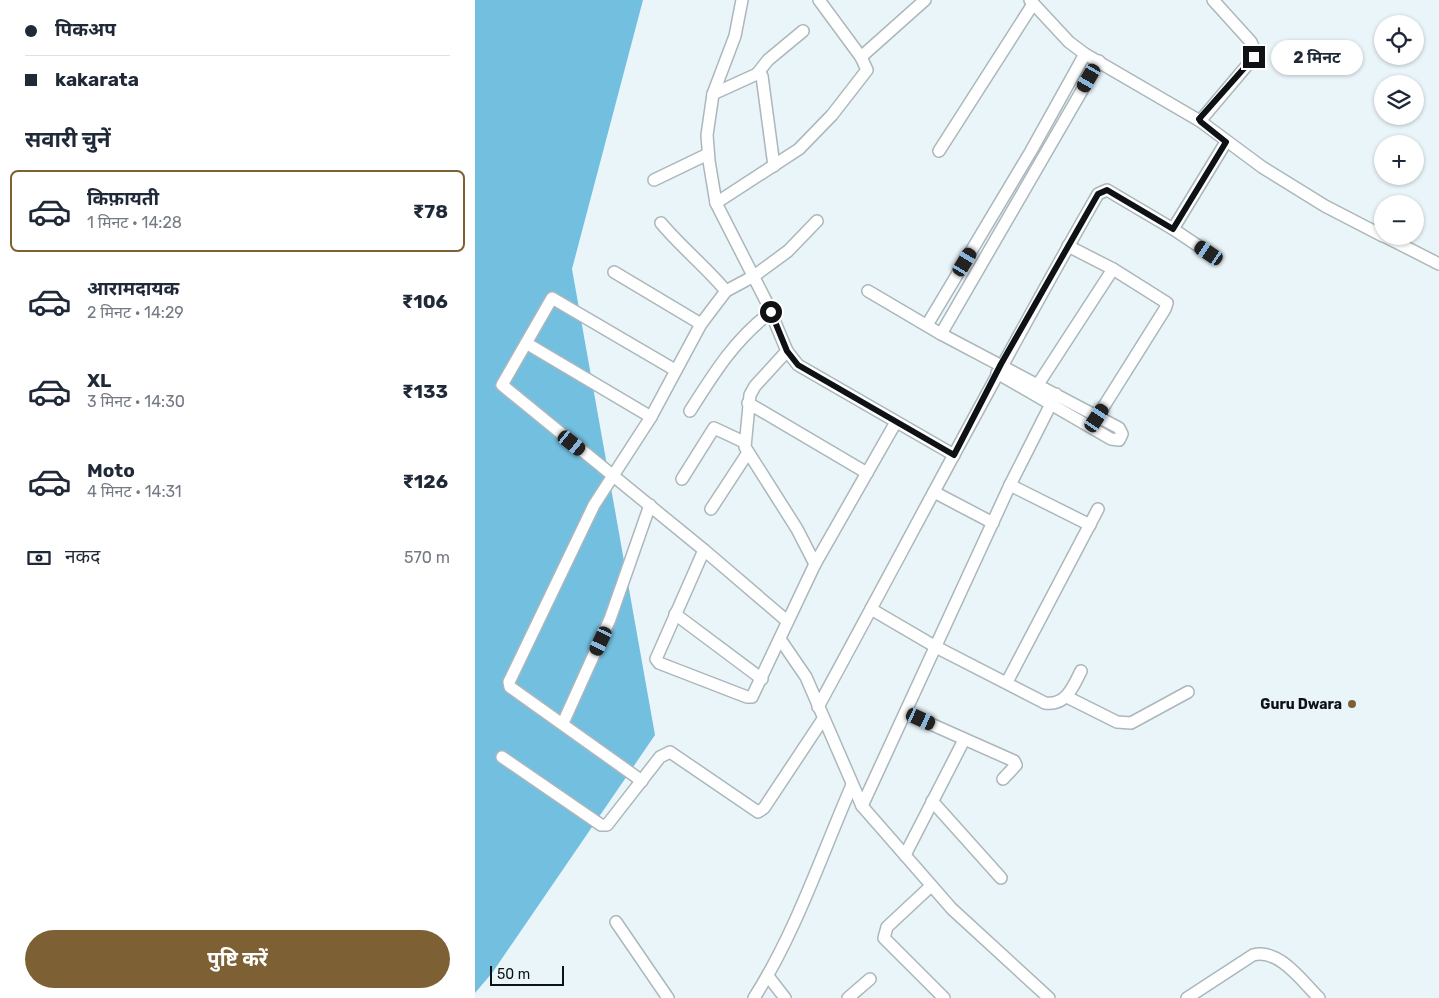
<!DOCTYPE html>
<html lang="hi">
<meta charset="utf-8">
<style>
:root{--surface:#fff;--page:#f2f2f3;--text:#1f2937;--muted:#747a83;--line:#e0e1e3;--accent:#7d6134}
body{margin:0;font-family:Rubik,"Noto Sans Devanagari",sans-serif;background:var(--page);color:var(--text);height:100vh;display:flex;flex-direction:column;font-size:19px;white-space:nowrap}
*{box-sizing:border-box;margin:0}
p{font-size:16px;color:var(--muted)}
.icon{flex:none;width:28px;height:28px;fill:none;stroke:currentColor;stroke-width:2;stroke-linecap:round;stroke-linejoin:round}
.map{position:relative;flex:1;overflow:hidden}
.panel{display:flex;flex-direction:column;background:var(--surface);width:475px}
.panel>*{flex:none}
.guide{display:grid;align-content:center;height:110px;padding:0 25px;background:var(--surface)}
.buttons{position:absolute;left:899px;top:15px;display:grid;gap:10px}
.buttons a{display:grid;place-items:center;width:50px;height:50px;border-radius:50%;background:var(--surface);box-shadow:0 1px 4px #0004;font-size:25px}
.scale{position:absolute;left:15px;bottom:12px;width:74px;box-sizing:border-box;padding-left:5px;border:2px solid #0e1214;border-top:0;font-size:14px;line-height:18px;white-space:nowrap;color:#0e1214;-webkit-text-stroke:4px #eaf5fa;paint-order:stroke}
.end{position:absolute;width:22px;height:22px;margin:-11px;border:6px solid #0e1214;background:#fff;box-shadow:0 0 0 2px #fff}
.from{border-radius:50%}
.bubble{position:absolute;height:35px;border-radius:18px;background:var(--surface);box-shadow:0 1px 4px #0004;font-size:16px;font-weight:700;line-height:35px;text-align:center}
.car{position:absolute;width:15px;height:30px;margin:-15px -8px;border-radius:6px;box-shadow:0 0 4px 1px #0007;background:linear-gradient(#222 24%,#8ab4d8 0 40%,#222 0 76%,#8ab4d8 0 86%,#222 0)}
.guide b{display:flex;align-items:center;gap:18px;height:48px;font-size:19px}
.guide b+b{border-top:1px solid var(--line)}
.guide i{width:12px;height:12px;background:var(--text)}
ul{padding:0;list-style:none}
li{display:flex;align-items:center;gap:15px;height:82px;margin:0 10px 8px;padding:0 15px;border:2px solid transparent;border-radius:8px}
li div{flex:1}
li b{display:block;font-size:19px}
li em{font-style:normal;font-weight:700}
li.active{border-color:var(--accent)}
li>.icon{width:45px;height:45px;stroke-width:1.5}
h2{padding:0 25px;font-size:22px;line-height:60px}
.pay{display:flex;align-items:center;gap:12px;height:55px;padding:0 25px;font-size:19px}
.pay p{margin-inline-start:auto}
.cta{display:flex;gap:10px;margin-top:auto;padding:10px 25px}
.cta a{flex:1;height:58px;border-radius:30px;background:var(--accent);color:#fff;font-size:20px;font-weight:700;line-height:58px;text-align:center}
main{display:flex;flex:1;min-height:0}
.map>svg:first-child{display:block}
.forest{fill:#72bfe0}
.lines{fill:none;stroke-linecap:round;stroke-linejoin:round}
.minor-casing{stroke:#acb7bc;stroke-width:14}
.minor{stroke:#fff;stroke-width:11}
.route{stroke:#0e1214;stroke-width:6}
.poi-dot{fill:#7d6134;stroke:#eaf5fa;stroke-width:2}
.labels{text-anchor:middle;stroke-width:4;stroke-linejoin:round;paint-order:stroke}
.poi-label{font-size:14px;font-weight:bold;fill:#0e1214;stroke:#eaf5fa;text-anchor:end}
</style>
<main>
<section class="panel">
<div class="guide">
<b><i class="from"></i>पिकअप</b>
<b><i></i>kakarata</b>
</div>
<h2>सवारी चुनें</h2>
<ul>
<li class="active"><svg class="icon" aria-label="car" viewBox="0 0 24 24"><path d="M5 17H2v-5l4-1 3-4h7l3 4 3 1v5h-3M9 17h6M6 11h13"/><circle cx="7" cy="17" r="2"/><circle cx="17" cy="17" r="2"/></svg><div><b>किफ़ायती</b><p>1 मिनट · 14:28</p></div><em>₹78</em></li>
<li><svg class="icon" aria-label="car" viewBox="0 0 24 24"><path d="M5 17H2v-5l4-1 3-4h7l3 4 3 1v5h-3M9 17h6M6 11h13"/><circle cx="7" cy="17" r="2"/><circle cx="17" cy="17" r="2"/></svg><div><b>आरामदायक</b><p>2 मिनट · 14:29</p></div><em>₹106</em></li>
<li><svg class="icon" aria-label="car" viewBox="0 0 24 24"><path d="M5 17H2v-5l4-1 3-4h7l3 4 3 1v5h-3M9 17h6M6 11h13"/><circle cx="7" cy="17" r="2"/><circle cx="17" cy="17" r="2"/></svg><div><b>XL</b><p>3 मिनट · 14:30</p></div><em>₹133</em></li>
<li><svg class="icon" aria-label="car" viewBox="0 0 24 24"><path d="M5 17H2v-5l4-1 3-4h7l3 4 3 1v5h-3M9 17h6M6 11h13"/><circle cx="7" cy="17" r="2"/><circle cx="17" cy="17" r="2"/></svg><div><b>Moto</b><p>4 मिनट · 14:31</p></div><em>₹126</em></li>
</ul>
<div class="pay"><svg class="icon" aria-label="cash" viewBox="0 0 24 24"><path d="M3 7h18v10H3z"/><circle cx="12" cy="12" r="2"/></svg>नकद<p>570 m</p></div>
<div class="cta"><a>पुष्टि करें</a></div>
</section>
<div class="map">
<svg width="964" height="998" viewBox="0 0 964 998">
<rect width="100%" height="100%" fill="#eaf5fa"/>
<path class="forest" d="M 0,0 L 168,0 L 97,269 L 180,735 L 17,973 L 0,993 Z"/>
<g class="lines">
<defs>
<g id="minor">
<path d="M 267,0 L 260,36 L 238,94 L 232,135 L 234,161 L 241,203 L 291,301 L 312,351 L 323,365 L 479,455"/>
<path d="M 555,0 L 594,42 L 610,54 L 725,121 L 787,167 L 850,206 L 908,236"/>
<path d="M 386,57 L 450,0"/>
<path d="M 282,74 L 293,60 L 328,31"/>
<path d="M 238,94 L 282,74 L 287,76 L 299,166"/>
<path d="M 725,121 L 774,63 L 780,51 L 776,42 L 738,0"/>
<path d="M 464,151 L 558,4"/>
<path d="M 179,180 L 233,154"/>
<path d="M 241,203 L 324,149 L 357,115 L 392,70 L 386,57 L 344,0"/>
<path d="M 186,223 C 206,247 231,267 251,291"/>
<path d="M 698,229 L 751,142"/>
<path d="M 909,236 L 964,264"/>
<path d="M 593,246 L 638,269 L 692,303 L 690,309 L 619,422"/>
<path d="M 139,272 L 226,324"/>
<path d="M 393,291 L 466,334 L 644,428 L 647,434 L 644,440 L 636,439 L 522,373"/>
<path d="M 452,325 L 556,151 L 610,54"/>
<path d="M 466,334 L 624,61"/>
<path d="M 51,343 L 176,417"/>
<path d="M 312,351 L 280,386 L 275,395 L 270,447 L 322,529 L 340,564"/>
<path d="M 200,370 L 77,298 L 27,385 L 229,550 L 312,621"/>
<path d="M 560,389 L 638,269"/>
<path d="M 273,403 L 392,473"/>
<path d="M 215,411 C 239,373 260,339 296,312"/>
<path d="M 207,479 L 239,428 L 269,442"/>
<path d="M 535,485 L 615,525"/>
<path d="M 459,492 L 518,523"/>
<path d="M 236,509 L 272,454"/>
<path d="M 229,550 L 181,659 L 184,663 L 272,697 L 277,697 L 340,564 L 421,422"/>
<path d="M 396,609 L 461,647 L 570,703 C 591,706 598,687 606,671"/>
<path d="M 200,614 L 287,679"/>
<path d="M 305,639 L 331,677 L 387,806 L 477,909 L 574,998"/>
<path d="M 532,682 L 623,509"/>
<path d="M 592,697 L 642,722 L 656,723 L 713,692"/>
<path d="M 343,707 C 436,536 526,363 623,194 L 632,190 L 698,229 L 734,253"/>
<path d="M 431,713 L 539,761 L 541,765 L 528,779"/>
<path d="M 88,723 L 135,619 L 175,505"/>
<path d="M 27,757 L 126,825 L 132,825 L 185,757 L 195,752 L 283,812 L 289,808 L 348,719"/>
<path d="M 167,781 L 35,687 L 34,682 L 119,505 L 176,417 L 226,324 L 251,291 L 279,276 L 313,251 L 342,221"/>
<path d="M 457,801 L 526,878"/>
<path d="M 387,806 L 535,485 L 581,394"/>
<path d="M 430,855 L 489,740"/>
<path d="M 456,886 L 412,927 L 409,938 L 469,998"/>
<path d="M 141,922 L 193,998"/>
<path d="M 293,976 L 310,998"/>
<path d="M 279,998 C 321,932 346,856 377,785"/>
<path d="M 373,998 L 395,979"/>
<path d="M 712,998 L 778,955 C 804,948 827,981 844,998"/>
</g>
</defs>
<use href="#minor" class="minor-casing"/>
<use href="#minor" class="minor"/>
</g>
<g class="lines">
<path class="route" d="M 296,312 L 312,351 L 323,365 L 479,455 L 526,364 L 623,194 L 632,190 L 698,229 L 751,142 L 726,122 L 724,119 L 779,57"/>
</g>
<circle class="poi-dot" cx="877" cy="704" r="5"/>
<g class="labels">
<g class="poi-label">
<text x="867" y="709">Guru Dwara</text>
</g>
</g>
</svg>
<div class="buttons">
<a><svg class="icon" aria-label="locate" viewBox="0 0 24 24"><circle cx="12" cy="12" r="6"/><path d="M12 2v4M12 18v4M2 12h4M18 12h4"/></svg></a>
<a><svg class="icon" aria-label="layers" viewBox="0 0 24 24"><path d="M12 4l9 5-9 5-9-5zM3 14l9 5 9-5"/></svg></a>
<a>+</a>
<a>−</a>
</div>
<div class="scale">50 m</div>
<i class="end from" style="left:296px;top:312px"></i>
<i class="end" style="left:779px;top:57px"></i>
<div class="bubble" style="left:796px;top:40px;width:92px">2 मिनट</div>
<i class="car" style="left:614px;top:78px;rotate:210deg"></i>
<i class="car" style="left:734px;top:253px;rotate:304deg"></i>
<i class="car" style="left:490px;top:262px;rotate:31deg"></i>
<i class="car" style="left:622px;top:418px;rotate:33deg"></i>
<i class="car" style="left:97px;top:443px;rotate:129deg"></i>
<i class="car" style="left:126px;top:641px;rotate:205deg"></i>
<i class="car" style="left:446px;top:719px;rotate:115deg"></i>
</div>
</main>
